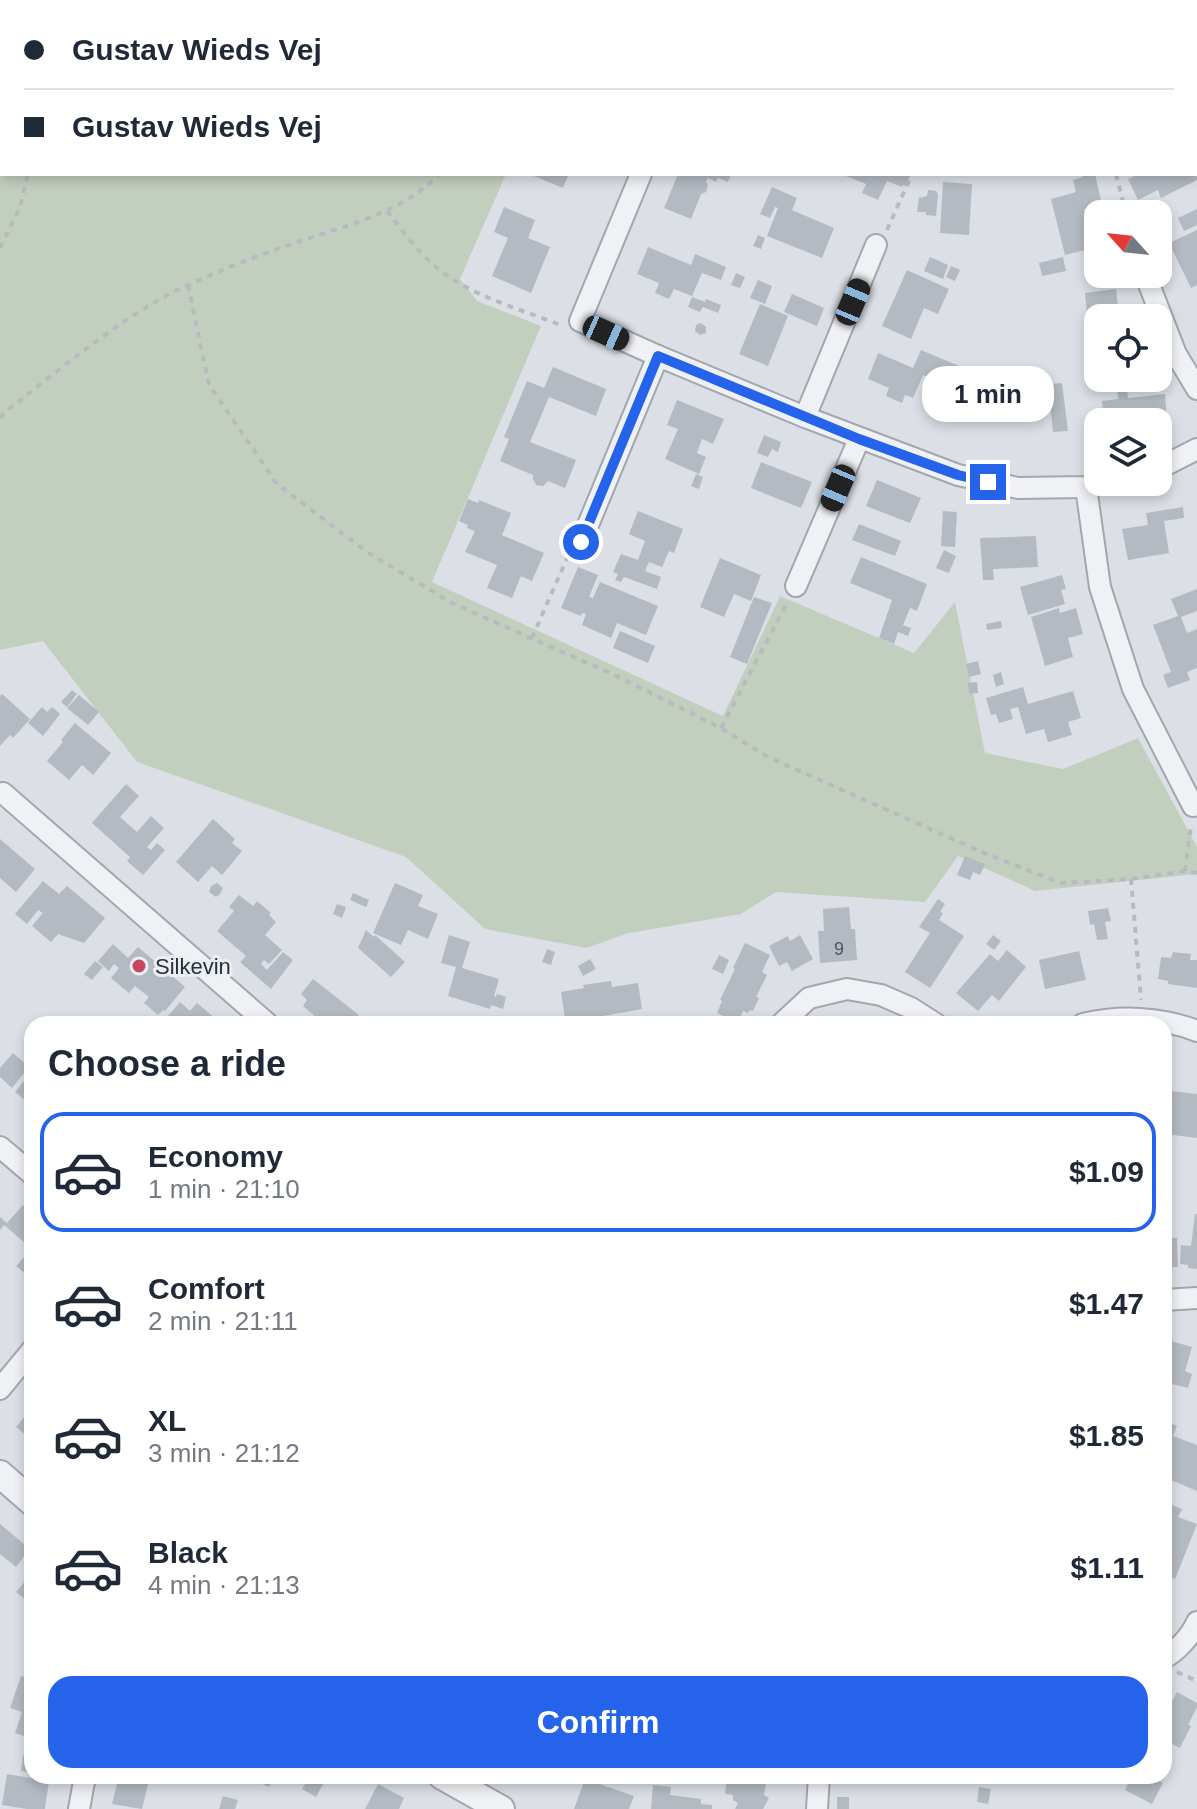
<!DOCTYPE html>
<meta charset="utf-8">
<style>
:root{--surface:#fff;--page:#f2f2f3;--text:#1f2937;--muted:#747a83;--line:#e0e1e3;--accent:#2563eb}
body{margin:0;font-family:Arial,sans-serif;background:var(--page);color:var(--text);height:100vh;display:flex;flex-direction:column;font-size:30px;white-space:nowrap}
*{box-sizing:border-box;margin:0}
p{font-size:26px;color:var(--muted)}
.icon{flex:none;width:44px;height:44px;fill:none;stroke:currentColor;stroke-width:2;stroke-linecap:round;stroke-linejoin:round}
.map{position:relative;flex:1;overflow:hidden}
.side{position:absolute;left:24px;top:1016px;width:1148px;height:768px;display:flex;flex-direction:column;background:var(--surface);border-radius:24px;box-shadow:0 4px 12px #0003}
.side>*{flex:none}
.top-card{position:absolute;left:0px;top:0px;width:1198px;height:176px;box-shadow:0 4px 12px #0003;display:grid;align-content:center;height:176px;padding:0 24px;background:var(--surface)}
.needle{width:52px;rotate:297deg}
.fabs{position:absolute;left:1084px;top:200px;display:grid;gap:16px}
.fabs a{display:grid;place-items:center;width:88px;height:88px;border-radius:16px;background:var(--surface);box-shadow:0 4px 12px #0003;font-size:40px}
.end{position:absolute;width:36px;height:36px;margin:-18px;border:10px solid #2563eb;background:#fff;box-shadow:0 0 0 4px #fff}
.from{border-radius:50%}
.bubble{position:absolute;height:56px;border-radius:24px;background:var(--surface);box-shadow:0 4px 12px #0003;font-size:26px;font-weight:700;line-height:56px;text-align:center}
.car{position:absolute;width:24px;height:48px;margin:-24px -12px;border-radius:10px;box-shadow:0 0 6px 2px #0007;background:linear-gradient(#222 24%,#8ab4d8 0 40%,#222 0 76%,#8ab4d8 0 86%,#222 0)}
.top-card b{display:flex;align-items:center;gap:28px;height:76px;font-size:30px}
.top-card b+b{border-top:2px solid var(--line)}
.top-card i{width:20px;height:20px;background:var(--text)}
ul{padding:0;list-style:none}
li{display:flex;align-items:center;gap:24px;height:120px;margin:0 16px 12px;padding:0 8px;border:4px solid transparent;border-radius:24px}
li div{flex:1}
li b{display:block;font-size:30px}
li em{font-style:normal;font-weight:700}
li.on{border-color:var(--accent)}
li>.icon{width:72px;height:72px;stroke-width:1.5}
h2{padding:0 24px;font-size:36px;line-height:96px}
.primary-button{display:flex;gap:16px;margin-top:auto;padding:16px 24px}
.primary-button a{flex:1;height:92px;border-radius:24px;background:var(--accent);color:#fff;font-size:32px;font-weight:700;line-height:92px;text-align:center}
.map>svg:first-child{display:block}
.green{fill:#c3cfbe}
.building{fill:#b4bac2}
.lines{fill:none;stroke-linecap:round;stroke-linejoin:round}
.minor-casing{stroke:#a2a7af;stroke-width:24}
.tertiary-casing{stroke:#a2a7af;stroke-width:30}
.path{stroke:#b7bbc0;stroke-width:4;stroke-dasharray:6 6;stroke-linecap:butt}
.minor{stroke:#eff1f4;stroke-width:20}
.tertiary{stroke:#eff1f4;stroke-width:26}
.route{stroke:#2563eb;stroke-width:10}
.poi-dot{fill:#c7455f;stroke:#ebeff4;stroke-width:3}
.labels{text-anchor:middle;stroke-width:6;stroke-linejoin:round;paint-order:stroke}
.number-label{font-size:18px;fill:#4a525d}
.poi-label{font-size:22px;fill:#272f3b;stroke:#ebeff4;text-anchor:start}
</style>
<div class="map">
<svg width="1197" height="1809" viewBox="0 0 1197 1809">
<rect width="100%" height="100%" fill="#dce0e6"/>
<g class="green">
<path d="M 0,0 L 267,0 L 267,2 L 2,2 L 2,62 L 0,61 Z"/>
<path d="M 506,0 L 1197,0 L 1197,101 L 1196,2 L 506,2 Z"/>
<path d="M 2,98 L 2,174 L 506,174 L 460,279 L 477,301 L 541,326 L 432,582 L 723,716 L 780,596 L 914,653 L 955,602 L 985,753 L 1063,769 L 1138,738 L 1197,847 L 1197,874 L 1035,891 L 958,856 L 925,902 L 776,892 L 741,914 L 629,933 L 586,948 L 485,929 L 406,857 L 137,762 L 43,641 L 0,650 L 0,102 Z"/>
</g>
<g class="building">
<path d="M 529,174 L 569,174 L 563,188 Z"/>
<path d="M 678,174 L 709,175 L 731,174 L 728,182 L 718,178 L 716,182 L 708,178 L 706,182 L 708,186 L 706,192 L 701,194 L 691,219 L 664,208 Z"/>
<path d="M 841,174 L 911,174 L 906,186 L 903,185 L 902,187 L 887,181 L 878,200 L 862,193 L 866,184 Z"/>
<path d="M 1082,174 L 1095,174 L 1102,205 L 1084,209 L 1093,248 L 1065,255 L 1051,199 L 1076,192 L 1073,180 L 1083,177 Z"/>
<path d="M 1139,174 L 1197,174 L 1197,180 L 1161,198 L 1158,190 L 1138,200 L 1128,179 Z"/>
<path d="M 943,182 L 972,184 L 969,235 L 940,233 Z"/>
<path d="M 772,187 L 797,198 L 792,210 L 834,228 L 822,258 L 767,236 L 778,208 L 775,207 L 770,218 L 760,214 Z"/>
<path d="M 928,190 L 936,191 L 938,194 L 936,216 L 926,215 L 926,212 L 917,212 L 919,198 L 927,196 Z"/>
<path d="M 504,207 L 535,220 L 528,238 L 550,247 L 531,293 L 492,276 L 508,238 L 494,232 Z"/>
<path d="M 1197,209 L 1197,225 L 1184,231 L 1178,218 Z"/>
<path d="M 1197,230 L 1197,285 L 1191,288 L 1169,243 Z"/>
<path d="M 758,235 L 765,238 L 761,249 L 753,246 Z"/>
<path d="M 648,247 L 691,265 L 695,254 L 726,267 L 721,280 L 702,273 L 692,296 L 674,289 L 669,299 L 655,293 L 659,283 L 637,274 Z"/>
<path d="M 930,257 L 948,265 L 943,279 L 924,271 Z"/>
<path d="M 1063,257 L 1066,271 L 1042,276 L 1039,263 Z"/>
<path d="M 951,266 L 960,270 L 955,281 L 946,277 Z"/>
<path d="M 907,270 L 949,289 L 938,314 L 924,308 L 911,339 L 882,326 Z"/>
<path d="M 736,273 L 745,277 L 740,288 L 731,285 Z"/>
<path d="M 758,280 L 772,286 L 765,304 L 750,298 Z"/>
<path d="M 1116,289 L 1119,318 L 1098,318 L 1098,353 L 1093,353 L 1092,344 L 1090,345 L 1085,293 Z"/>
<path d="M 792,294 L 824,308 L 817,326 L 784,312 Z"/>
<path d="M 692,297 L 705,302 L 706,299 L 721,305 L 718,313 L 703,307 L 700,312 L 688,307 Z"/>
<path d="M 760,304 L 788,316 L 768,366 L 739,354 Z"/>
<path d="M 701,323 L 706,327 L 706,333 L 700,335 L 695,331 L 696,325 Z"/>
<path d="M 921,350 L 959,366 L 953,381 L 932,373 L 930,378 L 923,375 L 913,398 L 905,395 L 902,403 L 886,396 L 889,388 L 868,379 L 878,353 L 913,368 Z"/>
<path d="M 553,367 L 606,389 L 596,416 L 549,397 L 530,442 L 576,460 L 565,488 L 548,481 L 543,486 L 536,485 L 533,479 L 533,475 L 500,461 L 509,439 L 504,437 L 527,381 L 544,388 Z"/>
<path d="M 1116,378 L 1143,378 L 1143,387 L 1127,388 L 1128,398 L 1165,394 L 1168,435 L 1158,436 L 1158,422 L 1104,422 L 1102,401 L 1118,399 Z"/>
<path d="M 1043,379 L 1046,407 L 997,412 L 994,384 Z"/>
<path d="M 1062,383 L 1068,431 L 1053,432 L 1048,384 Z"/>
<path d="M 936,384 L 946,388 L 941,399 L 931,394 Z"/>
<path d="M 677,400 L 724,419 L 713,444 L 702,439 L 697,453 L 706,457 L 699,474 L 665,459 L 678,429 L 667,425 Z"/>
<path d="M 764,435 L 781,442 L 778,452 L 772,449 L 768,457 L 757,453 Z"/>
<path d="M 761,462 L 812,482 L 801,508 L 751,488 Z"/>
<path d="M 696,474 L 703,477 L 699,489 L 691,486 Z"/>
<path d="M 877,480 L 921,498 L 910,523 L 866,506 Z"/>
<path d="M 468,499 L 478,503 L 479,500 L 511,513 L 502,535 L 544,553 L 532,581 L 521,576 L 512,598 L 487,588 L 497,565 L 465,552 L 475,531 L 467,528 L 468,525 L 459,521 Z"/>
<path d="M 1183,507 L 1184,518 L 1164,521 L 1169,553 L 1128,560 L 1122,529 L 1148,525 L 1146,513 Z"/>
<path d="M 638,511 L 683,529 L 674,553 L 669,551 L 662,567 L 649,562 L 645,571 L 661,577 L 657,589 L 624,577 L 621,582 L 615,580 L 618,574 L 613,572 L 621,554 L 638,560 L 645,541 L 629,534 Z"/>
<path d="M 943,511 L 957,512 L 955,547 L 941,546 Z"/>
<path d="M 859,524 L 901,541 L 895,556 L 852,540 Z"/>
<path d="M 1036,536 L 1038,567 L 993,569 L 994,580 L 983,580 L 980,538 Z"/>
<path d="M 944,550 L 956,556 L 949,573 L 936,568 Z"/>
<path d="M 861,557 L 927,584 L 917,611 L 910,608 L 903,625 L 911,628 L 908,636 L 898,632 L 894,644 L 879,638 L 892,600 L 850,583 Z"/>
<path d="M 720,558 L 761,575 L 751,601 L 734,594 L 724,617 L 700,607 Z"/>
<path d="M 578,567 L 598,575 L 589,597 L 593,598 L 600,582 L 658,606 L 646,635 L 617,623 L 611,638 L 582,625 L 586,614 L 582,613 L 581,616 L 561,608 Z"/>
<path d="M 1062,575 L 1066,589 L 1061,590 L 1065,604 L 1028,615 L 1020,587 Z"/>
<path d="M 1197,589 L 1197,611 L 1181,617 L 1187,633 L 1197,629 L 1197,668 L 1187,672 L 1190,680 L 1168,688 L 1163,675 L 1171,672 L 1153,625 L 1178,616 L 1171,599 Z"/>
<path d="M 754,597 L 772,603 L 747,664 L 730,657 Z"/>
<path d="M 1059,608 L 1060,613 L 1076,608 L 1083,634 L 1068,638 L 1073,657 L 1045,666 L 1031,617 Z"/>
<path d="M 1001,621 L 1002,628 L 987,630 L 986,624 Z"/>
<path d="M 620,631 L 655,646 L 648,663 L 613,648 Z"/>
<path d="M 978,661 L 981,674 L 969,677 L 966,664 Z"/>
<path d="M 1001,672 L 1004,684 L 996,687 L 993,675 Z"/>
<path d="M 977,682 L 978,693 L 969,694 L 968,683 Z"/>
<path d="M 1023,687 L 1028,704 L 1073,691 L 1081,718 L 1068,722 L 1072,735 L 1048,742 L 1044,729 L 1026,734 L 1018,707 L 1010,709 L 1013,719 L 999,723 L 996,714 L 991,715 L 986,698 Z"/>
<path d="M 72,690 L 77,694 L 67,707 L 61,702 Z"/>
<path d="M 2,694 L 30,719 L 13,738 L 10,735 L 0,746 L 0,696 Z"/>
<path d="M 79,695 L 99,712 L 88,725 L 67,708 Z"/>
<path d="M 42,707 L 47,712 L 52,707 L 60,714 L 43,736 L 28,723 Z"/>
<path d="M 75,723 L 111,753 L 93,775 L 82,765 L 69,780 L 47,761 L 63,742 L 61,740 Z"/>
<path d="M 126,784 L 139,796 L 120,817 L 137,832 L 151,816 L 164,828 L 147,847 L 151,850 L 157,843 L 165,850 L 143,875 L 127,861 L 130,857 L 92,823 Z"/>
<path d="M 213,819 L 235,839 L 232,843 L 242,851 L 222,875 L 212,866 L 198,882 L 176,862 Z"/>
<path d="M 0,839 L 35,869 L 16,892 L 0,878 Z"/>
<path d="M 965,856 L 985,864 L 980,875 L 973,872 L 970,880 L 957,875 Z"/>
<path d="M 43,881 L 59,894 L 67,886 L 105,918 L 84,943 L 58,934 L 51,942 L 32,926 L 43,913 L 38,910 L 27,924 L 15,914 Z"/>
<path d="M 217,883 L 223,888 L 220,894 L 216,897 L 209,892 L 211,886 Z"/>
<path d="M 395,883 L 423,895 L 418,906 L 438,914 L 428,939 L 408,930 L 401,945 L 373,933 Z"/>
<path d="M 353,893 L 369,900 L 366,907 L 350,900 Z"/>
<path d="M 239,895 L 253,906 L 257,901 L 271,913 L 269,915 L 276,922 L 265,935 L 282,950 L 269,964 L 264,960 L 261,964 L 267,970 L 283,952 L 293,960 L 271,989 L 240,962 L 246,956 L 217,931 L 234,911 L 229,907 Z"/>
<path d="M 938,899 L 945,904 L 940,912 L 943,913 L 939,920 L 964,936 L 930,988 L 905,972 L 930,933 L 919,927 Z"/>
<path d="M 337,904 L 346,907 L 342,918 L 333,914 Z"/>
<path d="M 849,907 L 851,929 L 855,929 L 857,960 L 820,963 L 818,931 L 824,931 L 823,909 Z"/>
<path d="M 1108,908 L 1111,921 L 1105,922 L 1108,939 L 1097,940 L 1094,924 L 1090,925 L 1088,911 Z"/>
<path d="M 366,930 L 374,937 L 375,935 L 405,962 L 391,977 L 358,948 Z"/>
<path d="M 449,935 L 470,942 L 462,968 L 499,979 L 494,996 L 496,997 L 497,994 L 506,997 L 503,1009 L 491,1005 L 490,1009 L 448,996 L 456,967 L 441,963 Z"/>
<path d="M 800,935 L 813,959 L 792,971 L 787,962 L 779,966 L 769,946 L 788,936 L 790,941 Z"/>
<path d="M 993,935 L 1001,941 L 994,950 L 986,944 Z"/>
<path d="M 745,943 L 770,955 L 762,972 L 767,975 L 756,997 L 759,998 L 753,1011 L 750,1010 L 748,1013 L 743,1011 L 738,1023 L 717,1013 L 722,1001 L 720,1000 L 735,969 L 733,968 Z"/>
<path d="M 113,944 L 128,958 L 138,947 L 185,987 L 165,1011 L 163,1010 L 158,1015 L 144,1003 L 149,997 L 135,986 L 129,993 L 111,978 L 119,968 L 114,964 L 109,971 L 98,961 Z"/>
<path d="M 547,949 L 555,952 L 551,965 L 542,962 Z"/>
<path d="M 1007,950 L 1026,967 L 999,1001 L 992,995 L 978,1011 L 956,993 L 990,954 L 998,961 Z"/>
<path d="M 1079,951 L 1086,980 L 1045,989 L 1039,960 Z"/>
<path d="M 1173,952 L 1191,954 L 1190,960 L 1197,960 L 1197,988 L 1168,984 L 1168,981 L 1158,979 L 1161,957 L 1171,958 Z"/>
<path d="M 719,955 L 729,960 L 723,974 L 712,969 Z"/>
<path d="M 590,959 L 596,969 L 583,976 L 578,966 Z"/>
<path d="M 95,961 L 103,967 L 92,980 L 84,974 Z"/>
<path d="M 313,979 L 359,1015 L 351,1024 L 324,1024 L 303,1006 L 307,1000 L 301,994 Z"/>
<path d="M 611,981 L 612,987 L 638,983 L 642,1009 L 603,1016 L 604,1024 L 564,1024 L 565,1018 L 561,992 L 584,988 L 583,985 Z"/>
<path d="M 180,1002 L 190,1011 L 197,1003 L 222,1024 L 161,1024 Z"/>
<path d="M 13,1053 L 29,1067 L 12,1088 L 0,1077 L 0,1068 Z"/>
<path d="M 32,1071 L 32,1106 L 15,1092 Z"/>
<path d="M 1171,1091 L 1197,1094 L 1197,1138 L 1165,1134 Z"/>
<path d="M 23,1205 L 32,1213 L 32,1279 L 16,1266 L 32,1249 L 4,1225 L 0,1230 L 0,1217 L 7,1223 Z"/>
<path d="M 1195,1214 L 1197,1214 L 1197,1269 L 1188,1268 L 1188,1265 L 1180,1264 L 1181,1245 L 1191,1246 Z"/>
<path d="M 1164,1238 L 1177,1238 L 1178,1267 L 1164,1267 Z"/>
<path d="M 1164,1339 L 1192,1347 L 1185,1371 L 1192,1374 L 1188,1388 L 1164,1382 Z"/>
<path d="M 32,1408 L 32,1440 L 16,1427 Z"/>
<path d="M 1164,1420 L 1177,1426 L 1173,1436 L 1197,1445 L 1197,1491 L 1164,1477 L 1168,1464 L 1164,1462 Z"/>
<path d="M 1164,1502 L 1182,1509 L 1178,1517 L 1197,1524 L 1175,1579 L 1164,1575 Z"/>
<path d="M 0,1524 L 30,1549 L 16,1567 L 0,1554 Z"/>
<path d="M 32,1573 L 32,1605 L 16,1592 Z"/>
<path d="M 21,1676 L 32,1679 L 32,1739 L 15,1733 L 22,1712 L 10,1708 Z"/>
<path d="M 1177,1692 L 1197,1703 L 1197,1707 L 1188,1725 L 1191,1726 L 1180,1748 L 1164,1740 L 1164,1724 L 1168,1716 L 1165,1714 Z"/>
<path d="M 23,1755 L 32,1757 L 32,1773 L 21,1771 Z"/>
<path d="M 7,1774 L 49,1781 L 45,1809 L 27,1809 L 2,1805 Z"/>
<path d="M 119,1776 L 150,1776 L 142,1809 L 112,1804 Z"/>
<path d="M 261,1776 L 274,1776 L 269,1787 L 258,1782 Z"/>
<path d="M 303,1776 L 327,1777 L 316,1797 L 302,1789 L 308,1779 Z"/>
<path d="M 1132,1776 L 1162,1776 L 1159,1781 L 1163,1783 L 1152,1804 L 1125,1790 Z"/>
<path d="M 727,1778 L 766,1783 L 764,1795 L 769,1798 L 763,1809 L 735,1809 L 738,1803 L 733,1800 L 733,1795 L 725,1794 Z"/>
<path d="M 585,1779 L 634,1796 L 629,1809 L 574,1809 Z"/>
<path d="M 378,1784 L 404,1798 L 399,1809 L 365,1809 Z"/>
<path d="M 653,1785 L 671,1787 L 670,1795 L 701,1799 L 701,1804 L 712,1805 L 712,1809 L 651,1809 Z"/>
<path d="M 979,1787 L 991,1789 L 988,1804 L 977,1802 Z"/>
<path d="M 223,1796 L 238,1800 L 235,1809 L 219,1809 Z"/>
<rect x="837" y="1797" width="12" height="12"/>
</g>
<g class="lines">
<defs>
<g id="minor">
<path d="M 370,2 L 371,0"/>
<path d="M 641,174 L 580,321 L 658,356 L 805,417 L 958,475 L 1018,488 L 1086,487 L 1105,482"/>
<path d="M 1145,274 L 1176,354 L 1197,389"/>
<path d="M 805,417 L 876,245"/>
<path d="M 1158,469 L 1197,449"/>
<path d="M 1086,487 L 1100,587 L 1133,689 L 1193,806 L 1197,803"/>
<path d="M 581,542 L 658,356"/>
<path d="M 796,586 L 859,439"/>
<path d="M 3,793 L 268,1024"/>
<path d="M 781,1024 L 809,998 L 847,989 L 881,995 L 911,1008 L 936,1024"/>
<path d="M 1083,1024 C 1120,1015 1161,1017 1197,1031"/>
<path d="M 0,1147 L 32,1174"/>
<path d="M 1164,1300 L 1197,1298"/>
<path d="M 0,1389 L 32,1350"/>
<path d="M 1164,1658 C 1177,1651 1191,1636 1197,1622"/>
<path d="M 79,1809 L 85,1776"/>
<path d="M 817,1809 L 819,1776"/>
</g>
<g id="tertiary">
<path d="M 0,1474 L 32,1502"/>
<path d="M 442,1776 L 501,1809"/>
</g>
</defs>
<use href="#minor" class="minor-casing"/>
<use href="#tertiary" class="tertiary-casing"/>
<g class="path">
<path d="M 672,0 L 672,2"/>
<path d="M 1074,0 L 1074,2"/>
<path d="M 139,2 L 142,0"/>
<path d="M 556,2 L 559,0"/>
<path d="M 947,2 L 947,0"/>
<path d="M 1116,174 L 1126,214"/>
<path d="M 387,211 C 406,235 426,263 452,279 C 483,299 528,312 563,326"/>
<path d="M 887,230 L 912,174"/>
<path d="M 0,248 L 20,207 L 28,174"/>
<path d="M 188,285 L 209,385 L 277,484 L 367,552 L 452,603 L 621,678 L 721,728 L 768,757 L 984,853 L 1061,883 L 1131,879 L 1185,871 L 1197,873"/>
<path d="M 0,418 L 5,412 C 64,367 122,315 190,284 C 225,268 262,254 298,242 C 347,225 402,213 439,174"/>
<path d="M 532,638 L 568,556"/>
<path d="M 721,728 L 787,603"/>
<path d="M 1185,871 L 1191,826"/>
<path d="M 1131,879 L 1141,1000"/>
<path d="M 1177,1672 L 1197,1681"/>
</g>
<use href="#minor" class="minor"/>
<use href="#tertiary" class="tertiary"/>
</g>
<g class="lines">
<path class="route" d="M 581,542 L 658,356 L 859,439 L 958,475 L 988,482"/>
</g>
<circle class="poi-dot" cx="139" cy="966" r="8"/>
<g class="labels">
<g class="number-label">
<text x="839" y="955">9</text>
</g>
<g class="poi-label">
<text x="155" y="974">Silkevin</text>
</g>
</g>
</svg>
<div class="fabs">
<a><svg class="needle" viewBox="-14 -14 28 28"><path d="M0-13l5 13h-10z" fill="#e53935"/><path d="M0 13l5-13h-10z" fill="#747a83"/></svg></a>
<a><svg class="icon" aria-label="locate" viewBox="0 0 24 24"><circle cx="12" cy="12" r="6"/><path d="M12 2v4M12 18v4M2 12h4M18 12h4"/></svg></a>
<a><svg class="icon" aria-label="layers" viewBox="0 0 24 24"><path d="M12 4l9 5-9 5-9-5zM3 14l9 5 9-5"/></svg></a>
</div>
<i class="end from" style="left:581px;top:542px"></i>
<i class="end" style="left:988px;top:482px"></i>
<div class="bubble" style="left:922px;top:366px;width:132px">1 min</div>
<i class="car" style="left:853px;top:302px;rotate:23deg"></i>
<i class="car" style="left:606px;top:333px;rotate:114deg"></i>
<i class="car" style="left:838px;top:488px;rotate:203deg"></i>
<div class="top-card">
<b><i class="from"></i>Gustav Wieds Vej</b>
<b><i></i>Gustav Wieds Vej</b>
</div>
<section class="side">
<h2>Choose a ride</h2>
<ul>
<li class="on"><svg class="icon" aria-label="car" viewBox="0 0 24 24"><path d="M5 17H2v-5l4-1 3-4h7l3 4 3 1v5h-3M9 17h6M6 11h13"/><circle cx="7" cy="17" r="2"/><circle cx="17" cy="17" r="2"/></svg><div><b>Economy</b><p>1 min · 21:10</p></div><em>$1.09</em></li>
<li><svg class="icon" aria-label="car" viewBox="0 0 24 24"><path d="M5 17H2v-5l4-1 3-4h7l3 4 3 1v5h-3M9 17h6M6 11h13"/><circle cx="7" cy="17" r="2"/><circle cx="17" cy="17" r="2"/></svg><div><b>Comfort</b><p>2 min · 21:11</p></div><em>$1.47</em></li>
<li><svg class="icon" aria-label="car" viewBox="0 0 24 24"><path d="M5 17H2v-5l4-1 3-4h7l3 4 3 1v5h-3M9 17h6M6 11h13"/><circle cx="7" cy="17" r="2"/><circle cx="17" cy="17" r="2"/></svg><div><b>XL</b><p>3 min · 21:12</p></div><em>$1.85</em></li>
<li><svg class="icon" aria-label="car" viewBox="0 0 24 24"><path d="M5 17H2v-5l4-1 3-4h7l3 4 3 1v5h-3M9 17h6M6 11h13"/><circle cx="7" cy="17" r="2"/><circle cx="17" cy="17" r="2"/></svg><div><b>Black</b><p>4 min · 21:13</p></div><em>$1.11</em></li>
</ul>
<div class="primary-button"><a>Confirm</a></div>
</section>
</div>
